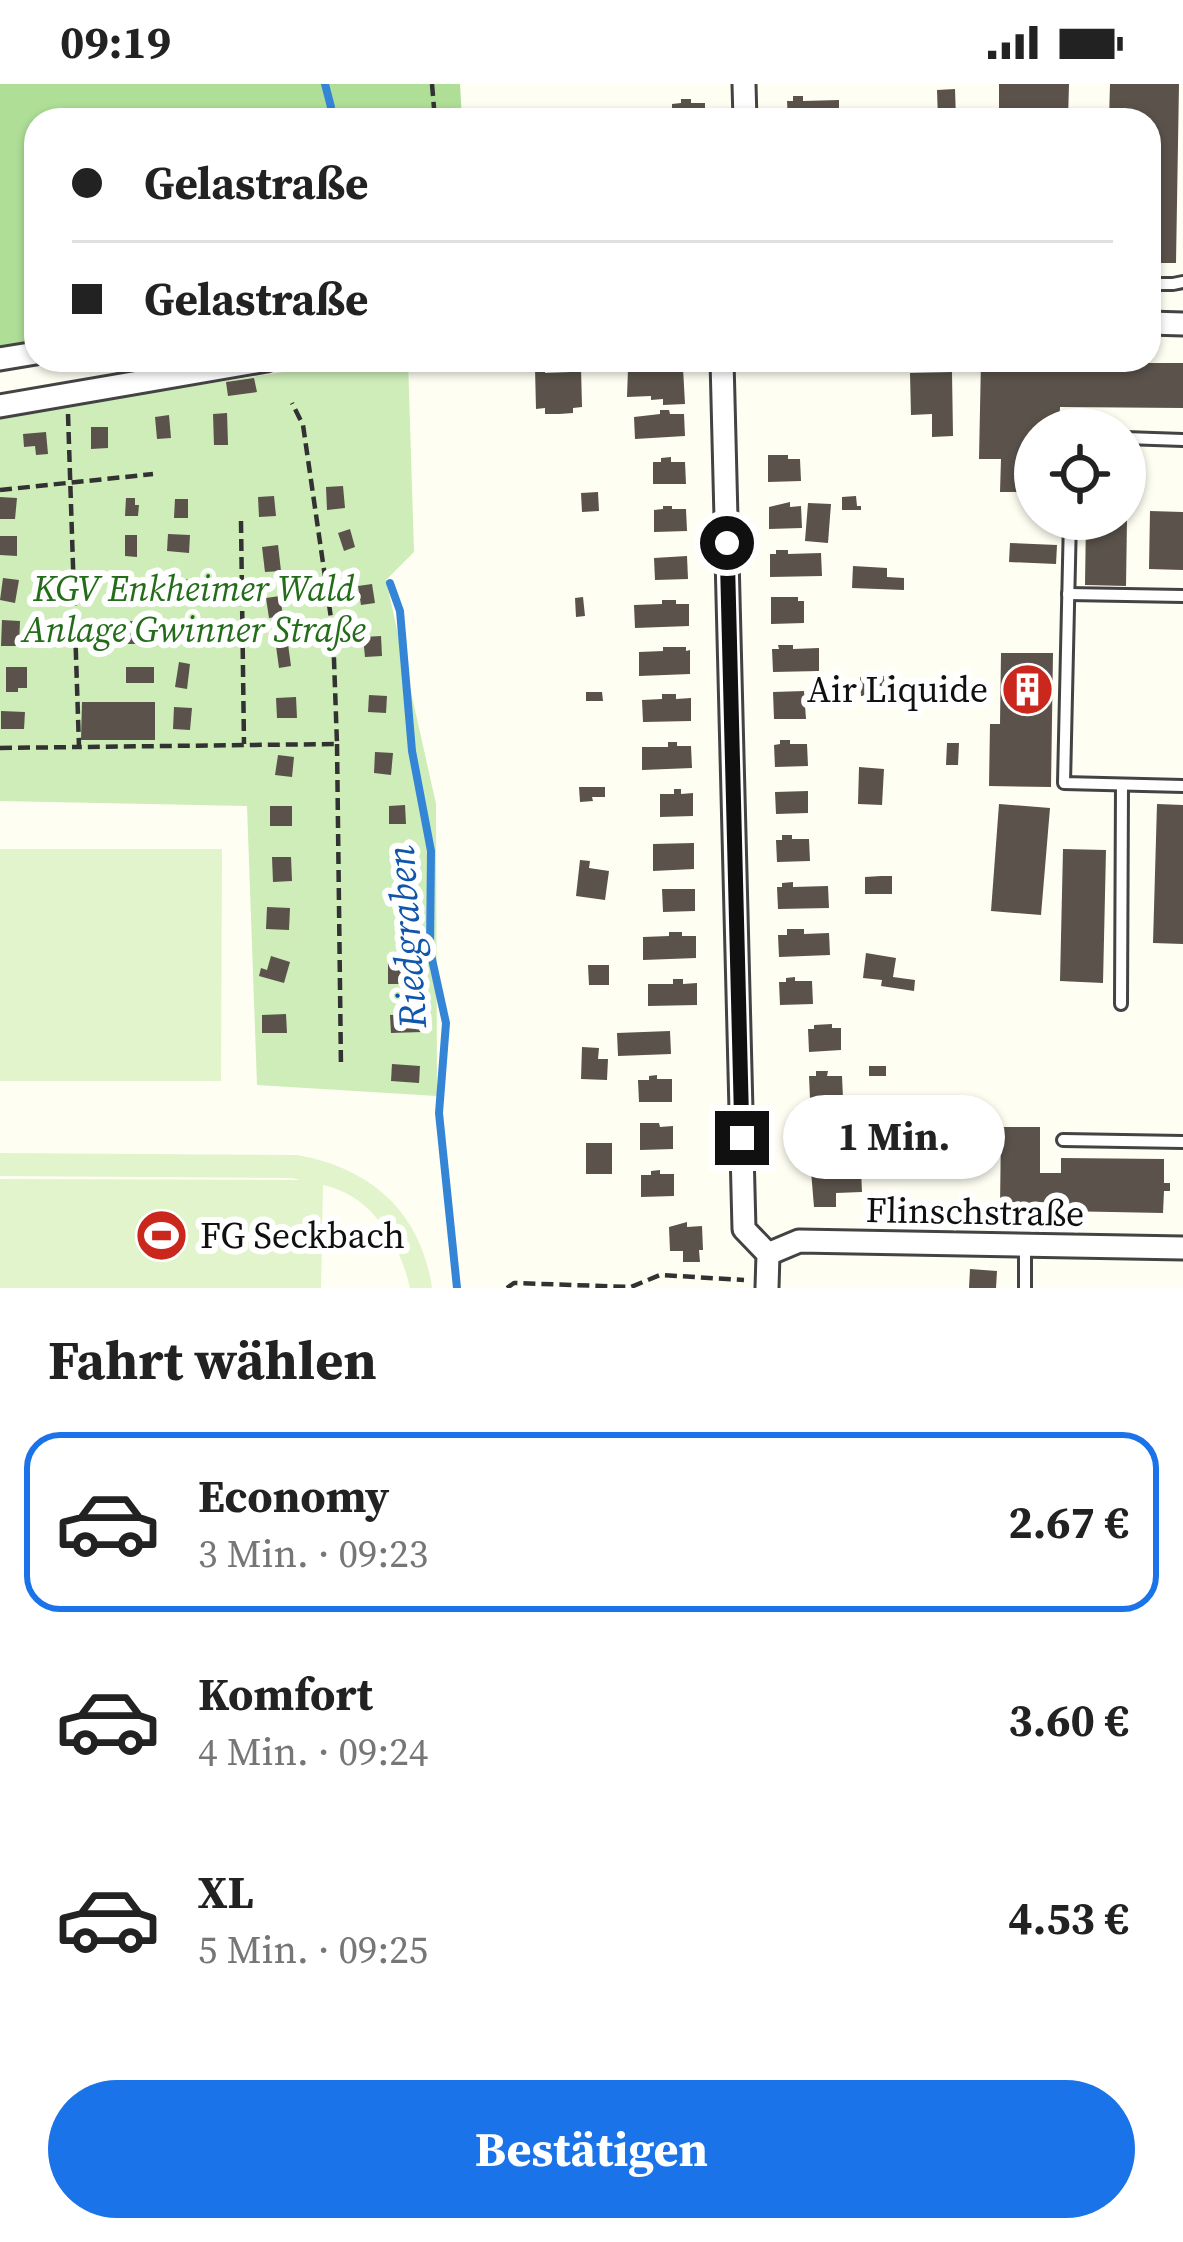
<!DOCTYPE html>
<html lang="de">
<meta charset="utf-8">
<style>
:root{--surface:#fff;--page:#f2f2f2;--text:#222;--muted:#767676;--line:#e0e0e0;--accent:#1a73e8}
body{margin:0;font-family:"Source Serif 4",serif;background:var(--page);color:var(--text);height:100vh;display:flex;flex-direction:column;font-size:45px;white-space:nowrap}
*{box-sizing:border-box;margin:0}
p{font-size:39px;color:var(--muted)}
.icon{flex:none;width:66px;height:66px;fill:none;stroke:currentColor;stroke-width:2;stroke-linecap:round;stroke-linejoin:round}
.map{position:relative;height:1204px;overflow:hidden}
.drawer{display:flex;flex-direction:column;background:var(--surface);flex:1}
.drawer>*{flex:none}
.hud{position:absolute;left:24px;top:24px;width:1137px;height:264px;border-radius:36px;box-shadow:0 3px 9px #0004;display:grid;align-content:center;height:264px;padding:0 48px;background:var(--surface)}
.buttons{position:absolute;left:1014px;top:324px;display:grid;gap:24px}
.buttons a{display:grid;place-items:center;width:132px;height:132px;border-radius:50%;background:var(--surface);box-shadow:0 3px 9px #0004;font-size:60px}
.end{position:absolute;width:54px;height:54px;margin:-27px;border:15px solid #101010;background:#fff;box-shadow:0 0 0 6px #fff}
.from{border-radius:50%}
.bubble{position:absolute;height:84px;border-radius:42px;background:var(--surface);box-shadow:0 3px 9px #0004;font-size:39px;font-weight:700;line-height:84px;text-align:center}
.hud b{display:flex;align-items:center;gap:42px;height:114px;font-size:45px}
.hud b+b{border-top:3px solid var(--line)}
.hud i{width:30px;height:30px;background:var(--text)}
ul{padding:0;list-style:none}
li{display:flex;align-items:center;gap:36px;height:180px;margin:0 24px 18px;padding:0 24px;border:6px solid transparent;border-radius:36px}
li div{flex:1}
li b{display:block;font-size:45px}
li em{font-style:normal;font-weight:700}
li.current{border-color:var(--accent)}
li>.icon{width:108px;height:108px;stroke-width:1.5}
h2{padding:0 48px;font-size:54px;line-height:144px}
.button{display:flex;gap:24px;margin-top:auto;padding:24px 48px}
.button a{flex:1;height:138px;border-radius:72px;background:var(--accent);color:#fff;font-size:48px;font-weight:700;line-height:138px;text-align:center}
.status{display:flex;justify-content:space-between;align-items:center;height:84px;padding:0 60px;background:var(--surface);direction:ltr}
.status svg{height:33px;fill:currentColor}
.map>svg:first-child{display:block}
.green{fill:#ceedb9}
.forest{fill:#afdf97}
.pitch{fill:#e1f4cb}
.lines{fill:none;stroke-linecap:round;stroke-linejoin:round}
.stream{stroke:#3585d7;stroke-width:8}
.building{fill:#5a524b}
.lane-casing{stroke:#434343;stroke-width:16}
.street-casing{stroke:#434343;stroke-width:27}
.path{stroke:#323232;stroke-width:4.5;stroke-dasharray:12 6;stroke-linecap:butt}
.lane{stroke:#fff;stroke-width:10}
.street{stroke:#fff;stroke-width:21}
.route{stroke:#101010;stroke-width:15}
.labels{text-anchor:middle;stroke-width:12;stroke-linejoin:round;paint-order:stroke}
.park-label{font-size:36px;font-style:italic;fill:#236d1a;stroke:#fff}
.poi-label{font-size:36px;fill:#101010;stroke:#fff;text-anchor:end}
.street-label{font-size:36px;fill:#101010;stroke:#fff}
.water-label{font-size:39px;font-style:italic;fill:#0f56ac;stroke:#fff}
</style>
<div class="status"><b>09:19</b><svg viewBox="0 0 49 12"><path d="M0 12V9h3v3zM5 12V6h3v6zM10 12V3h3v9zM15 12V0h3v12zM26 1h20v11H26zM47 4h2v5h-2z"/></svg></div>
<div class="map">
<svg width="1183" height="1204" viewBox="0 0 1183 1204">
<rect width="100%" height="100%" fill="#fffef3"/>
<path class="green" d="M 361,276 L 408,276 L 414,468 L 386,496 L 436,720 L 437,1012 L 257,1001 L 247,722 L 0,717 L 0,332 Z"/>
<path class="forest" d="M 0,0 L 460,0 L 462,36 L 36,36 L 36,262 L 0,267 Z"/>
<g class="pitch">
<path d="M 0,765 L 222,765 L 221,997 L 0,997 Z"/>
<path d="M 0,1069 L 297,1071 C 371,1084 421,1128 432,1204 L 410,1204 C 400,1159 372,1111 323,1101 L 321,1204 L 0,1204 L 0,1095 L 300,1096 L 292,1094 L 0,1092 Z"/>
</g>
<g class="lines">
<g class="stream">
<path d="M 325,0 L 331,23 L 330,36"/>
<path d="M 390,499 L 400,527 L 412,667 L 431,767 L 430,866 L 446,939 L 439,1029 L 457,1204"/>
</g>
</g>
<g class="building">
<path d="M 999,0 L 1069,0 L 1068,36 L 999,36 Z"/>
<path d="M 1110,0 L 1179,0 L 1176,179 L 1149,179 L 1149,36 L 1109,36 Z"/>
<path d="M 955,5 L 956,36 L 938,36 L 937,6 Z"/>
<path d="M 793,12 L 803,12 L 803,17 L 839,16 L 839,36 L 788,36 L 787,17 L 793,17 Z"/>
<path d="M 681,15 L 691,15 L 691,19 L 705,19 L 705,36 L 672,36 L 672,20 L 681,19 Z"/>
<path d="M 981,276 L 1003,276 L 1003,279 L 1183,279 L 1183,324 L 1060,323 L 1059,345 L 1035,345 L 1034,408 L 1000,408 L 1001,375 L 979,375 Z"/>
<path d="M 638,279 L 667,279 L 668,284 L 683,284 L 685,320 L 663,321 L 663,315 L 651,316 L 651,312 L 627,313 L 628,285 L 638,285 Z"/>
<path d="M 545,283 L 545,289 L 571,288 L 571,283 L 581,283 L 582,323 L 573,324 L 573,329 L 559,330 L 545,330 L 545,324 L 536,325 L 535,284 Z"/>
<path d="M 952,288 L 953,352 L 932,353 L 932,330 L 911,331 L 910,289 Z"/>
<path d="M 254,294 L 257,308 L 228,312 L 226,298 Z"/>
<path d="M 660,326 L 669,326 L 670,330 L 684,330 L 685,352 L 635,355 L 634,333 L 660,330 Z"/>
<path d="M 227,329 L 228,361 L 214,361 L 213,330 Z"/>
<path d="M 169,331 L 171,354 L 157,355 L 155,333 Z"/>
<path d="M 91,343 L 108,343 L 108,364 L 91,365 Z"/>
<path d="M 46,348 L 48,370 L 36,371 L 35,362 L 24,363 L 23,350 Z"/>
<path d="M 768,371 L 788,371 L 788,375 L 800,375 L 801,397 L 768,398 Z"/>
<path d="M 671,373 L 671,378 L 685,378 L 686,400 L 653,400 L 653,378 L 661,378 L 661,374 Z"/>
<path d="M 343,402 L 345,424 L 327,426 L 326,403 Z"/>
<path d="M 598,408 L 599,427 L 582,428 L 581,409 Z"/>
<path d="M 274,412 L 276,432 L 259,433 L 258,413 Z"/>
<path d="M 856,412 L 857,422 L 861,422 L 861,426 L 842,426 L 842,413 Z"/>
<path d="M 0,413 L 17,414 L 15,435 L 0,435 Z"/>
<path d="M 126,414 L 135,414 L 135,421 L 139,421 L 138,432 L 125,432 Z"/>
<path d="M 175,415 L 188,415 L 188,434 L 174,434 Z"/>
<path d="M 790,418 L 790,423 L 801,422 L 802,444 L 769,445 L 769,423 Z"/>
<path d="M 808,419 L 831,420 L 828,459 L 805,457 Z"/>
<path d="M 663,422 L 672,422 L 672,425 L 686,425 L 687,447 L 654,448 L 654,426 L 663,425 Z"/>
<path d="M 1150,427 L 1183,428 L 1183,486 L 1149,485 Z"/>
<path d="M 1086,435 L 1127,435 L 1126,502 L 1085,501 Z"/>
<path d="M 350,445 L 355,463 L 344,467 L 338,449 Z"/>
<path d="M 168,450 L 190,451 L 189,469 L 167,467 Z"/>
<path d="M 125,451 L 137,451 L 137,473 L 125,472 Z"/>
<path d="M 0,452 L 17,452 L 17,472 L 0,471 Z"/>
<path d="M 1010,459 L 1057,461 L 1056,480 L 1009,478 Z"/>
<path d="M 278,461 L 281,487 L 265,488 L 262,463 Z"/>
<path d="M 776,466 L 788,466 L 788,470 L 821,469 L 822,492 L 770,493 L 770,470 L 776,470 Z"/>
<path d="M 687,472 L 688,495 L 655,496 L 654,474 Z"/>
<path d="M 853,482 L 887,484 L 887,493 L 904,494 L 904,506 L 852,504 Z"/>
<path d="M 3,494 L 19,496 L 15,519 L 0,516 Z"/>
<path d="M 149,494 L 149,514 L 125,515 L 125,495 Z"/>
<path d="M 177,495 L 197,496 L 196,514 L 176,512 Z"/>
<path d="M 372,500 L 375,519 L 361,521 L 358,502 Z"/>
<path d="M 280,512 L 283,532 L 269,534 L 266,514 Z"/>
<path d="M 583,513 L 585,532 L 576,533 L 575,514 Z"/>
<path d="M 771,513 L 798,513 L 798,517 L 804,517 L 804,539 L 771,540 Z"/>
<path d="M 662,516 L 676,516 L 676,520 L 689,520 L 689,542 L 635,544 L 634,521 L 662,520 Z"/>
<path d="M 2,536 L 20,537 L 19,562 L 1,562 Z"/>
<path d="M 126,537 L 139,537 L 138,560 L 125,560 Z"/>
<path d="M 381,552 L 382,572 L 365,573 L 363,553 Z"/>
<path d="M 288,560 L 291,582 L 279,584 L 276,562 Z"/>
<path d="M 778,561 L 793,561 L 793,565 L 819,564 L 819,587 L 773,588 L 772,565 L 779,565 Z"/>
<path d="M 663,563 L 686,563 L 686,567 L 690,566 L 690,590 L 639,592 L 639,568 L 663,567 Z"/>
<path d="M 1001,569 L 1053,569 L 1051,703 L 989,702 L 990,640 L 1000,640 Z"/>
<path d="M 179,578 L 190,580 L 187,605 L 175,603 Z"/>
<path d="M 6,583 L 27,583 L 27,604 L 18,604 L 18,608 L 6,608 Z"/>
<rect x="126" y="583" width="28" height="16"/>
<path d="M 877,592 L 891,592 L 891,602 L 877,602 L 878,611 L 861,612 L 860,593 Z"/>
<path d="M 804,607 L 806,635 L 774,635 L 773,608 Z"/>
<path d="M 586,608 L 602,608 L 603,617 L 586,617 Z"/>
<path d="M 662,610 L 676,610 L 676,615 L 691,614 L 691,637 L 643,638 L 642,616 L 662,615 Z"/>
<path d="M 369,611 L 387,612 L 386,629 L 368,628 Z"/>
<path d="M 296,613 L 297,634 L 277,634 L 276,614 Z"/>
<path d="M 82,618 L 155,618 L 155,656 L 81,656 Z"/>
<path d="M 174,623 L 192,624 L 190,646 L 173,645 Z"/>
<path d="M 1,627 L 25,628 L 24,645 L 1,645 Z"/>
<path d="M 780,656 L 790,656 L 790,660 L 807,660 L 808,682 L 775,683 L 774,661 L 780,660 Z"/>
<path d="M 668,658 L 677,658 L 677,662 L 691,662 L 692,684 L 642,686 L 642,663 L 668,663 Z"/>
<path d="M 947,659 L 959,659 L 958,681 L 946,681 Z"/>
<path d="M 375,668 L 393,669 L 391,691 L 374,689 Z"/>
<path d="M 278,671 L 294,673 L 292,693 L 275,691 Z"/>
<path d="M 859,683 L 884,685 L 882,721 L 858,720 Z"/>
<path d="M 579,703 L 605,703 L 605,713 L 592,713 L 593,717 L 580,718 Z"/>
<path d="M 674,705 L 681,705 L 681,710 L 693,709 L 693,732 L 660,733 L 660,710 L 674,710 Z"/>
<path d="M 808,707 L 808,729 L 776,730 L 775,708 Z"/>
<path d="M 999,720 L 1050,724 L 1041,831 L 991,827 Z"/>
<path d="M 1157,720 L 1183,721 L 1183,860 L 1153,859 Z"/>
<path d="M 405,721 L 406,740 L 389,740 L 389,722 Z"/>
<rect x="270" y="722" width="22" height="20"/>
<path d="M 782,751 L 792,751 L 792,755 L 809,755 L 810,777 L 777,778 L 776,756 L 782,756 Z"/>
<path d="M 694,759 L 694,785 L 653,787 L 653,760 Z"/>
<path d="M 1063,765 L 1106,766 L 1103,899 L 1060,897 Z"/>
<path d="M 412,772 L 414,792 L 394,794 L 392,774 Z"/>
<path d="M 272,773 L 291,773 L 292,797 L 273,798 Z"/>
<path d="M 580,776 L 590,777 L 589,784 L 609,787 L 605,816 L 576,812 Z"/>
<path d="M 881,792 L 892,792 L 892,810 L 865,810 L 865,793 Z"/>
<path d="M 793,798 L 793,803 L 828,802 L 829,824 L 778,825 L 777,803 L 782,803 L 782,799 Z"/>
<path d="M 662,805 L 695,805 L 695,827 L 663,828 Z"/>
<path d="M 267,823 L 290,824 L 289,846 L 266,845 Z"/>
<rect x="397" y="824" width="22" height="28"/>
<path d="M 787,845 L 804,845 L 804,850 L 829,849 L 830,871 L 779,873 L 778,851 L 787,851 Z"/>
<path d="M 669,848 L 682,848 L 682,852 L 696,852 L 696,874 L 643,876 L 643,853 L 669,852 Z"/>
<path d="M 866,869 L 896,874 L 893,893 L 915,896 L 914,907 L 881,902 L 882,896 L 863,894 Z"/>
<path d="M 271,872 L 290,878 L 284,899 L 259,892 L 261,884 L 267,886 Z"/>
<path d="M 415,877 L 416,900 L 388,900 L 388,878 Z"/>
<path d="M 588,881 L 609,881 L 609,901 L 589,901 Z"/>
<path d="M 795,893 L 795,897 L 812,897 L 813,920 L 780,921 L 779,898 L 786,898 L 786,894 Z"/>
<path d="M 673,895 L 683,895 L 683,900 L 697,899 L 697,921 L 648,922 L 648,900 L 673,900 Z"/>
<path d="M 286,930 L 287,949 L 262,949 L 262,931 Z"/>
<path d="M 421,930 L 422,948 L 391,949 L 390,931 Z"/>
<path d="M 832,940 L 832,944 L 841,944 L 841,966 L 809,968 L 808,945 L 814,945 L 814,941 Z"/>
<path d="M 670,947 L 671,970 L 618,972 L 617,949 Z"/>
<path d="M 582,963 L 599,964 L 598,975 L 608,975 L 607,996 L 581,995 Z"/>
<path d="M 392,980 L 420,982 L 419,999 L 391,997 Z"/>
<rect x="869" y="982" width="17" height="10"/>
<path d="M 816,987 L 828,987 L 827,992 L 842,992 L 843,1014 L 810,1015 L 809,992 L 816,992 Z"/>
<path d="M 657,991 L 657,995 L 672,995 L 672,1018 L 639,1018 L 638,996 L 649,996 L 649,992 Z"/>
<path d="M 816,1035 L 826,1035 L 826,1039 L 861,1038 L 861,1062 L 810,1063 L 810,1039 L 816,1039 Z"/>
<path d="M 640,1039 L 659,1039 L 660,1043 L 673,1042 L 673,1065 L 640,1066 Z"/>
<path d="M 1001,1043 L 1040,1043 L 1040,1089 L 1061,1089 L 1061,1074 L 1164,1075 L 1164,1099 L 1170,1099 L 1170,1107 L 1164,1107 L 1163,1129 L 1060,1127 L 1060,1119 L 1039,1118 L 1039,1124 L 1000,1124 Z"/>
<rect x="586" y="1059" width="26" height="31"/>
<path d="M 871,1077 L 888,1077 L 888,1086 L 872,1087 Z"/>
<path d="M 817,1083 L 827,1083 L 827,1087 L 861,1086 L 862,1108 L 836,1109 L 836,1123 L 814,1123 L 811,1087 L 818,1087 Z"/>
<path d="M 660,1086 L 660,1090 L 674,1090 L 674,1112 L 641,1113 L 641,1091 L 651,1091 L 651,1087 Z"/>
<path d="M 687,1138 L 687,1143 L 702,1142 L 703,1166 L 699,1166 L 700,1178 L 683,1178 L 683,1167 L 670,1167 L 669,1143 Z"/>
<path d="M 970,1185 L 997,1187 L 996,1204 L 969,1204 Z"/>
</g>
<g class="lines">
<defs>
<g id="lane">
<path d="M 1149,200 L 1173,200 L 1183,198"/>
<path d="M 1125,354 L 1183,356"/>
<path d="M 1070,435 L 1064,699 L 1183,702"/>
<path d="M 1068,510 L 1183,512"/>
<path d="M 1121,920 L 1122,701"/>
<path d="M 1063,1056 L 1183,1058"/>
<path d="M 1025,1204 L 1025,1161"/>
</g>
<g id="street">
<path d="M 744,0 L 745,36"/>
<path d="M 1149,239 L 1183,240"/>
<path d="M 0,275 L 36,269"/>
<path d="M 722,276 L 744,1145 L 768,1170 L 767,1204"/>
<path d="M 0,322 L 267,276"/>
<path d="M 768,1170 L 799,1157 L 1183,1164"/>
</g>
</defs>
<use href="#lane" class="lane-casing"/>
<use href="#street" class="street-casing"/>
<g class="path">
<path d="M 432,0 L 435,36"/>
<path d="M 68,330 L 79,663 L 337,660 L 333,548 L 303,341 L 292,319"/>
<path d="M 0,406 L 153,390"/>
<path d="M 241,437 L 244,660"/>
<path d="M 337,660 L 341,984"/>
<path d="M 0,664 L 78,663"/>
<path d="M 507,1204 L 514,1199 L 631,1203 L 660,1191 L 744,1196"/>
</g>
<use href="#lane" class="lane"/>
<use href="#street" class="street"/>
</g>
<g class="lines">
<path class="route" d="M 727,459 L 742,1054"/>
</g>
<defs>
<symbol id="building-disc" viewBox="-11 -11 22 22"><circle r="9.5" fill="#cb281d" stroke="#fff"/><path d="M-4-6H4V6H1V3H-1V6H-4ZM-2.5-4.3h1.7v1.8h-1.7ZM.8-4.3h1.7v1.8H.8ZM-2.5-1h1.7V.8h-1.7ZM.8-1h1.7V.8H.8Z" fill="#fff"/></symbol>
<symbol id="stadium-disc" viewBox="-11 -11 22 22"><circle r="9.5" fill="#cb281d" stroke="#fff"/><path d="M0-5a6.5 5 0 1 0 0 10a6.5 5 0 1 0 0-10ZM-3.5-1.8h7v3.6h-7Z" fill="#fff"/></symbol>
</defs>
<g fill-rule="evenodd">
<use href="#building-disc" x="998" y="576" width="59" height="59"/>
<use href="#stadium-disc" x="132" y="1122" width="59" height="59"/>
</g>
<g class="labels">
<g class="park-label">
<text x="194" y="517">KGV Enkheimer Wald<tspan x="194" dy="41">Anlage Gwinner Straße</tspan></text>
</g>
<g class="poi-label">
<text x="988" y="618">Air Liquide</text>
<text x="200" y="1164" text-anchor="start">FG Seckbach</text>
</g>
<g class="street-label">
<text transform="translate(975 1127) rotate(1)" y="13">Flinschstraße</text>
</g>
<g class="water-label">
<text transform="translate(406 853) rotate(-94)" y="14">Riedgraben</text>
</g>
</g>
</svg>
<div class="buttons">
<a><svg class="icon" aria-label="locate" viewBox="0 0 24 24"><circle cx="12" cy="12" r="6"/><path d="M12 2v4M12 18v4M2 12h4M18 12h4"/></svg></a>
</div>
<i class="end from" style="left:727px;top:459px"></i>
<i class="end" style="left:742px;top:1054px"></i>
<div class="bubble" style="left:783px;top:1011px;width:222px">1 Min.</div>
<div class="hud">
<b><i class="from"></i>Gelastraße</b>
<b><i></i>Gelastraße</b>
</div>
</div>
<section class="drawer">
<h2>Fahrt wählen</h2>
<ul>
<li class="current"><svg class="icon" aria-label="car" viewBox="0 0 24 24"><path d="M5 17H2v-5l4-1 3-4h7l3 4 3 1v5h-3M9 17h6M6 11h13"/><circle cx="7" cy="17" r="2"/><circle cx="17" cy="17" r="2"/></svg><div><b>Economy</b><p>3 Min. · 09:23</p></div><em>2.67 €</em></li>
<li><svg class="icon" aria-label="car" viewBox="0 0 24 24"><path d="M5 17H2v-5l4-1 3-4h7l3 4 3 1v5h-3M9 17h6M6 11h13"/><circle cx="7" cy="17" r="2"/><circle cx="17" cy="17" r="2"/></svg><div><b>Komfort</b><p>4 Min. · 09:24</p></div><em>3.60 €</em></li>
<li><svg class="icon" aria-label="car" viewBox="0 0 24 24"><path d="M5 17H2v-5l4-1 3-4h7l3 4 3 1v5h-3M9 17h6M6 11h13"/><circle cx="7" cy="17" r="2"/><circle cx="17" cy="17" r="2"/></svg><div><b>XL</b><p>5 Min. · 09:25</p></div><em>4.53 €</em></li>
</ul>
<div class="button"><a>Bestätigen</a></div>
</section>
